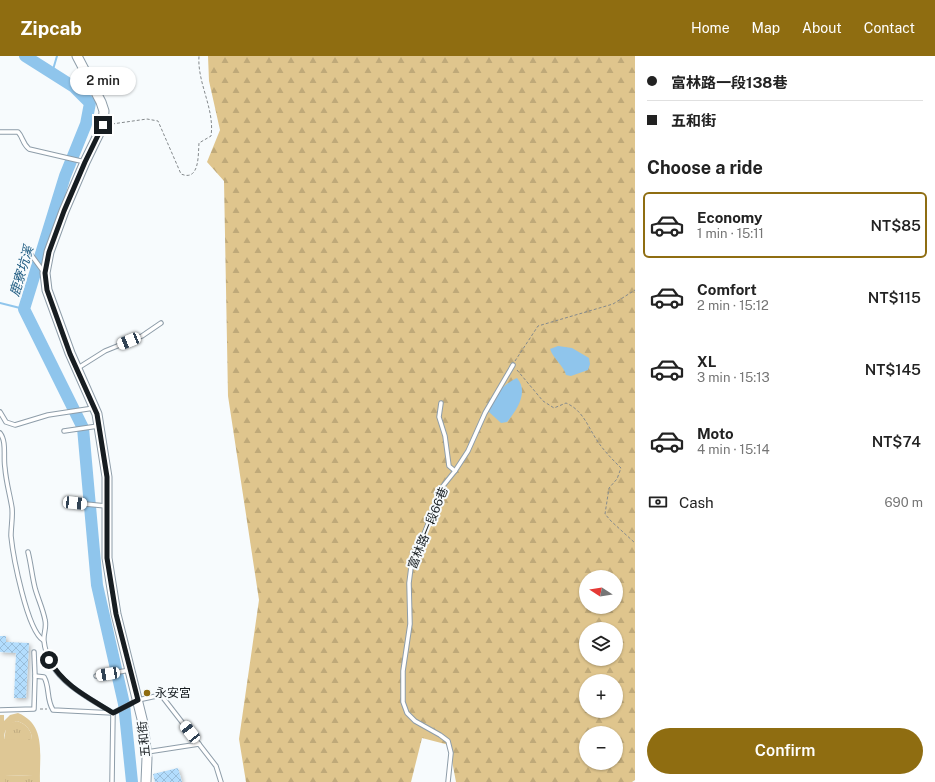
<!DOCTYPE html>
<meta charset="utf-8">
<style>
:root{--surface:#fff;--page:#f6f6f6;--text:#222;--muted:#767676;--line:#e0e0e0;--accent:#8f6d11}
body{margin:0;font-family:"Public Sans","Noto Sans TC",sans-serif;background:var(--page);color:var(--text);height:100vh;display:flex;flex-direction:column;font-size:15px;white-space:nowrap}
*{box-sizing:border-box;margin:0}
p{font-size:13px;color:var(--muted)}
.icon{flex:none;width:22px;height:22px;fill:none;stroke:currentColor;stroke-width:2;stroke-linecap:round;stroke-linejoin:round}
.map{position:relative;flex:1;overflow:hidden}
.drawer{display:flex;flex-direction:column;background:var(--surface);width:300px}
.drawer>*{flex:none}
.guide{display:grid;align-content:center;height:88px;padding:0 12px;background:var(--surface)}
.needle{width:26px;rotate:282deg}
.buttons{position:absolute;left:579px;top:514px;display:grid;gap:8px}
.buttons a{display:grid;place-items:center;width:44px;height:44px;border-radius:50%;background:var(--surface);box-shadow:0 1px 3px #0004;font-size:20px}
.end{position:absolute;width:18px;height:18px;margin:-9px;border:5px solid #171d21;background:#fff;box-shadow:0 0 0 2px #fff}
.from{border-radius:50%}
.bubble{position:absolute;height:28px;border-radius:14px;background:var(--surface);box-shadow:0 1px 3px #0004;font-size:13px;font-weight:600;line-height:28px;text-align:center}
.car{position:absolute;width:12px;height:24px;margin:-12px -6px;border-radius:5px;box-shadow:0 0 3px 1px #0007;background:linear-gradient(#fff 24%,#345 0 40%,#fff 0 76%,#345 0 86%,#fff 0)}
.guide b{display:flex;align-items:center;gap:14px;height:38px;font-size:15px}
.guide b+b{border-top:1px solid var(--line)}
.guide i{width:10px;height:10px;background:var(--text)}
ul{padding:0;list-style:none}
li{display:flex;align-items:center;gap:12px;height:66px;margin:0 8px 6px;padding:0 4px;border:2px solid transparent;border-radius:6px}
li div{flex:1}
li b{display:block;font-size:15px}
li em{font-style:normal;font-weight:600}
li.selected{border-color:var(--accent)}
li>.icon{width:36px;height:36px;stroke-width:1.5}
h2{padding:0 12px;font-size:18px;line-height:48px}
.pay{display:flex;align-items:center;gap:10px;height:44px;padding:0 12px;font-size:15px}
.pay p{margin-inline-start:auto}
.primary-button{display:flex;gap:8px;margin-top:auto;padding:8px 12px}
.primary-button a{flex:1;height:46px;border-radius:24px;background:var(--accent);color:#fff;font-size:16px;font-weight:600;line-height:46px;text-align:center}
header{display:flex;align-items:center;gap:24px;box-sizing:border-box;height:56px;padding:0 20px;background:var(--accent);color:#fff}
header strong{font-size:19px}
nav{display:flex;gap:22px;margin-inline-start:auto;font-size:14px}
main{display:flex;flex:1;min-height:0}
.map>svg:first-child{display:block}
.grass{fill:url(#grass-tufts)}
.forest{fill:url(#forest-firs);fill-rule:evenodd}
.garden{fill:#dec795;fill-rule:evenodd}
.water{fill:#8fc5ec}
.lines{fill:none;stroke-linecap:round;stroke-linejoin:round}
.stream{stroke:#8fc5ec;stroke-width:2}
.river{stroke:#8fc5ec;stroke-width:12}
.building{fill:url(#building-cross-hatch);filter:url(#shadow)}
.lane-casing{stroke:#8e9da9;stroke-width:5.5}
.secondary-casing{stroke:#8e9da9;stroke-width:11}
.path{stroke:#84898c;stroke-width:1;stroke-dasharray:3 2;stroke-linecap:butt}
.lane{stroke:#fff;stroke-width:3.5}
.secondary{stroke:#fff;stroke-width:9}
.route{stroke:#171d21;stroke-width:5}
.poi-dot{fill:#8f6d11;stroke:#f7fbfd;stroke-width:1.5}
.labels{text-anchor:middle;stroke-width:4;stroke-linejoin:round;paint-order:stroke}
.street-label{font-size:12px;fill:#171d21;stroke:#f7fbfd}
.poi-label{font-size:12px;fill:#171d21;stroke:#f7fbfd;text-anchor:start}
.water-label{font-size:13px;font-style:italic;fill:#215d83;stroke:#f7fbfd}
</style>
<header>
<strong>Zipcab</strong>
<nav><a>Home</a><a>Map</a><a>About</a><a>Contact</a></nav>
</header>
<main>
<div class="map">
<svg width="635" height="726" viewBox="0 0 635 726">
<defs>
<pattern id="grass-tufts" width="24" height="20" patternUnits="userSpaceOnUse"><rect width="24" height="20" fill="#dec795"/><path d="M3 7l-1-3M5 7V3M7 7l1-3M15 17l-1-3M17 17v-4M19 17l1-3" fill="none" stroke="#beaa80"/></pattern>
<pattern id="forest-firs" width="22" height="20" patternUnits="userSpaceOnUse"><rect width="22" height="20" fill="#dfc58d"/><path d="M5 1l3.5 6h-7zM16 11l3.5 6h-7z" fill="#bfa979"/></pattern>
<pattern id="building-cross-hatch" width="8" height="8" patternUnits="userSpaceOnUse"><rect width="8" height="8" fill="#b3ddfd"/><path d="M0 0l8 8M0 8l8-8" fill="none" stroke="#99bdd9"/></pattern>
<filter id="shadow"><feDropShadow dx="2" dy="2" stdDeviation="2" flood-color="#0004"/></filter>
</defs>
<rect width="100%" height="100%" fill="#f7fbfd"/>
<g class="grass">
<path d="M 17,665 C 26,668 32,674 32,684 L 4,684 L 6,672 L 10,667 Z"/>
<path d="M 33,719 L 33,726 L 5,726 L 4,720 Z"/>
</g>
<path class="forest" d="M 208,0 L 635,0 L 635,724 L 632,726 L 456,726 L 449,689 L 422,682 L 411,726 L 246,726 L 239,683 L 259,544 L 228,340 L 224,125 L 207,106 L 220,74 L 209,25 ZM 586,521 L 616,521 L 616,551 L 586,551 ZM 586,573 L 616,573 L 616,603 L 586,603 ZM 586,625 L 616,625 L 616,655 L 586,655 ZM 586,677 L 616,677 L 616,707 L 586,707 Z"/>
<path class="garden" d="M 18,657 C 47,669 39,699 40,726 L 33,726 L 33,719 L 5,720 L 5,726 L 0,726 L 0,659 L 4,659 L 4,665 L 10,659 ZM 17,665 C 26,668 32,674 32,684 L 4,683 C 4,674 8,668 17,665 Z"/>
<g class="water">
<path d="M 558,290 L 572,292 L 589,302 L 590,308 L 588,314 L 571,320 L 566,319 C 565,312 553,302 550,293 Z"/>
<path d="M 517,322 C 529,336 517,354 507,366 L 501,367 L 489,356 C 490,342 505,327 517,322 Z"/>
</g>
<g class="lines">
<g class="stream">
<path d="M 52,17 L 57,0"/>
<path d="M 0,247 L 24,253"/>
</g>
<path class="river" d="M 25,0 L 74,31 L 90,47 L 86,68 L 65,120 L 24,253 L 83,372 L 97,529 L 124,648 L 132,726"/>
</g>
<g class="building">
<path d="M 0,580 L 6,580 L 6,586 L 29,587 L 26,642 L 14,642 L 16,597 L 0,596 Z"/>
<path d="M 178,712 L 182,726 L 155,726 L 153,718 Z"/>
</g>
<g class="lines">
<defs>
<g id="lane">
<path d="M 0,76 L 18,76 C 23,81 22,87 29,93 L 85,106"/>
<path d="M 24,189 L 43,215"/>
<path d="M 78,312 L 105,295 L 142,280 L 161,267"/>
<path d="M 441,347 L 439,361 L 445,380 L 449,410 L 455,415"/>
<path d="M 0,356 L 6,366 L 15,369 L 48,359 L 94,352"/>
<path d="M 64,375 L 98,370"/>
<path d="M 0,377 C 7,386 3,401 5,412 C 6,426 10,439 12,452 C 13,461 11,470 11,480 C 13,500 27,574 43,584"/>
<path d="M 75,447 L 106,450"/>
<path d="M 28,496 C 31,508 32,520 35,532 C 38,543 43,553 45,564 C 47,572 43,578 44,585 C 48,623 84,639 113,657 L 112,726"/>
<path d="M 34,596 L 35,620"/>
<path d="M 96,620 L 130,614"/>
<path d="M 0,654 L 34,653 L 35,620 L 44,621 C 50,631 46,643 53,654 L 113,657 L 138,644 L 161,639 L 216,710 L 221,726"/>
<path d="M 147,696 L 199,688"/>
<path d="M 448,726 L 451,697 L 448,685 L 440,679 L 415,665 L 407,657 L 403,646 L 403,615 L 410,568 L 409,527 L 411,511 L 443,430 L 455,415 L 468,395 L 485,357 L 513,309"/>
</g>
<path id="secondary" d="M 77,0 L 101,46 L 104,55 L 103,69 L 85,106 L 64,155 L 49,196 L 45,217 L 47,234 L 70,297 L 97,358 L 107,421 L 107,502 L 116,558 L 143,667 L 147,702 L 146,726"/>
</defs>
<use href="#lane" class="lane-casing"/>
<use href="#secondary" class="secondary-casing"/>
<g class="path">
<path d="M 112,68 L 147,63 L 158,65 L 181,118 C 200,126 198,98 199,87 L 211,80 C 215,53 197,27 199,0"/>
<path d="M 515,305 L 538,270 L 613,248 L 635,234"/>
<path d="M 517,314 L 543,345 L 554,352 L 566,347 C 585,355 589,375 601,390 C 607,398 614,405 621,412 L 617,423 L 609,432 L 605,458 L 611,465 L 635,487"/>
<path d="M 40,653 L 47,653"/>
</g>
<use href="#lane" class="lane"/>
<use href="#secondary" class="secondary"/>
</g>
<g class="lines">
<path class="route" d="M 49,604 C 65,631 88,641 113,657 L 138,644 L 116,558 L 107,502 L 107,421 L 97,358 L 70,298 L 47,234 L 45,217 L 49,196 L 64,155 L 85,106 L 103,69"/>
</g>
<circle class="poi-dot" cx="147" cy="637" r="4"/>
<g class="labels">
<g class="street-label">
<text transform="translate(428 472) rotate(-68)" y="4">富林路一段66巷</text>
<text transform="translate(144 683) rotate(-96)" y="4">五和街</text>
</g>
<g class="poi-label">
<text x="155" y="641">永安宮</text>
</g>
<g class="water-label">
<text transform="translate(21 215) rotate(-73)" y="5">鹿寮坑溪</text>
</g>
</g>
</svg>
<div class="buttons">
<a><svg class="needle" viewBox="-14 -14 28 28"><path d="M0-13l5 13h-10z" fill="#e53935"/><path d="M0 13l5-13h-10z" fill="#767676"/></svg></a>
<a><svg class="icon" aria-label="layers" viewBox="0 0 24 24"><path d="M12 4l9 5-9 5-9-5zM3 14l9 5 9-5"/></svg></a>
<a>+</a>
<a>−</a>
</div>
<i class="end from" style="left:49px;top:604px"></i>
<i class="end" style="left:103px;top:69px"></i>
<div class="bubble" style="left:70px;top:11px;width:66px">2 min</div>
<i class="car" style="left:129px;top:285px;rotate:248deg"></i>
<i class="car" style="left:75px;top:447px;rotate:96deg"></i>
<i class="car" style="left:108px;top:618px;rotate:261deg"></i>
<i class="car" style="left:190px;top:676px;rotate:322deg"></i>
</div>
<section class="drawer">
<div class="guide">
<b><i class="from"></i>富林路一段138巷</b>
<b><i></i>五和街</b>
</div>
<h2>Choose a ride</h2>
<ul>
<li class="selected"><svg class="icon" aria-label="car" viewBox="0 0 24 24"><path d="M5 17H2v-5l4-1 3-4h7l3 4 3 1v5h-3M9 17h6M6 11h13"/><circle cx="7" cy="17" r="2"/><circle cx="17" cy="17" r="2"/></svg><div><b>Economy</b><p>1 min · 15:11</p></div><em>NT$85</em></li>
<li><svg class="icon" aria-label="car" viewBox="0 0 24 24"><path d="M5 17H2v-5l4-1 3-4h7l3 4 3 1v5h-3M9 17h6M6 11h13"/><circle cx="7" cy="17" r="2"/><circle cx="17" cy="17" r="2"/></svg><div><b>Comfort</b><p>2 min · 15:12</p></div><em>NT$115</em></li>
<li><svg class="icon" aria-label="car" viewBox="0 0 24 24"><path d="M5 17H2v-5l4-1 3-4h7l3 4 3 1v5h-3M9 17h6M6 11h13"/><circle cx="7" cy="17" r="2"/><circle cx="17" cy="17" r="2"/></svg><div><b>XL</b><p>3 min · 15:13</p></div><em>NT$145</em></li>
<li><svg class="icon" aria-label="car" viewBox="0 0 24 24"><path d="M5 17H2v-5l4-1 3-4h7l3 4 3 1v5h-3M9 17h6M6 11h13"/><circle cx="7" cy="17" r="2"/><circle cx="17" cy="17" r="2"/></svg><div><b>Moto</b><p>4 min · 15:14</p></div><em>NT$74</em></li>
</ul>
<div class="pay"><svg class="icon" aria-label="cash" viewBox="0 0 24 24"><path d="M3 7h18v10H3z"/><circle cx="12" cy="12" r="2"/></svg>Cash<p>690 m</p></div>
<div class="primary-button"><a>Confirm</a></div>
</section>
</main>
